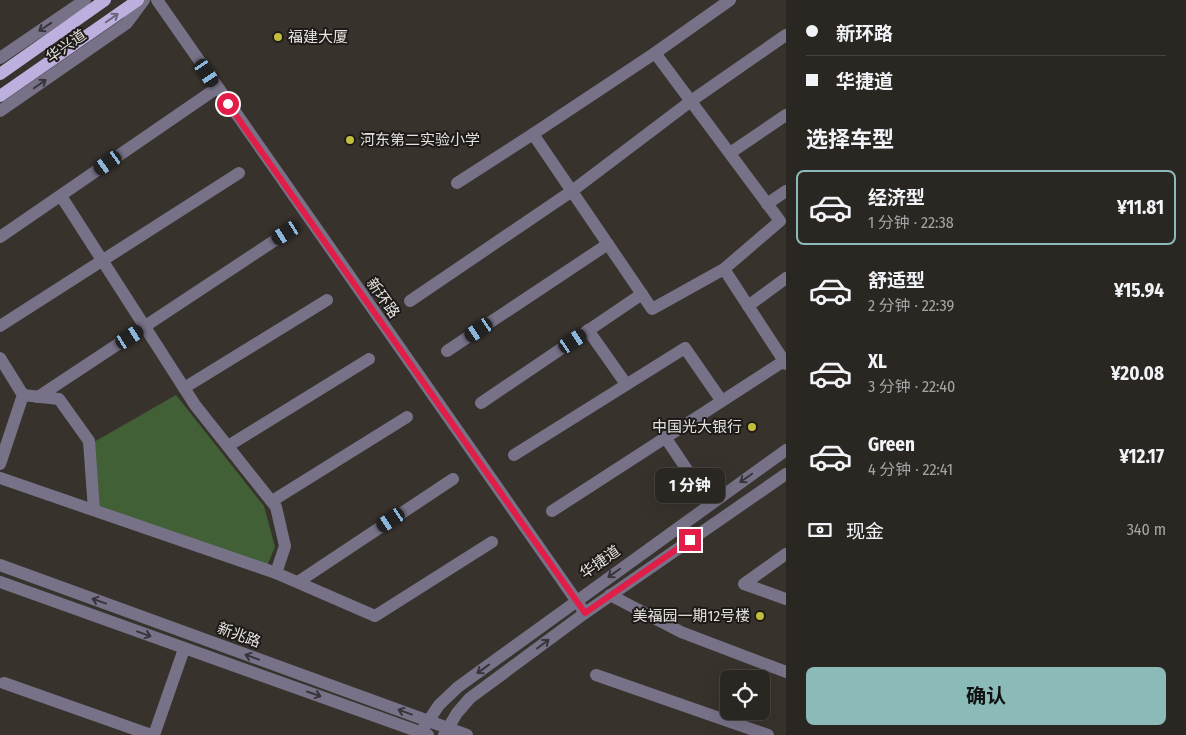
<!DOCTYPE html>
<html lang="zh">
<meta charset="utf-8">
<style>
:root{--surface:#2a2622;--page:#322e2a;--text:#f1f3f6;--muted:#a5a5a5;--line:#464340;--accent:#8bbbb9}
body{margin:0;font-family:"Fira Sans Condensed","Noto Sans SC",sans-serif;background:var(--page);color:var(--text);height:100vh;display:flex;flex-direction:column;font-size:19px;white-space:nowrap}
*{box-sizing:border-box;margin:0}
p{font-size:16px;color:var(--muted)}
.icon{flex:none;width:28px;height:28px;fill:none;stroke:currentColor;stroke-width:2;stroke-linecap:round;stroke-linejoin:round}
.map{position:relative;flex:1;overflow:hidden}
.side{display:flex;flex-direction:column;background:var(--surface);width:400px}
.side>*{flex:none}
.banner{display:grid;align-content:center;height:110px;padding:0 20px;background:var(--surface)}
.fabs{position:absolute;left:720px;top:670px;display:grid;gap:10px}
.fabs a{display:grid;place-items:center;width:50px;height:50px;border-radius:8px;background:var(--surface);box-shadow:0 5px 20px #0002,0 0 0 1px var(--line);font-size:25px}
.end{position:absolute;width:22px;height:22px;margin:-11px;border:6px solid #e11d48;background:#fff;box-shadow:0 0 0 2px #fff}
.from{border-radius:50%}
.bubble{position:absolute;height:35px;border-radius:8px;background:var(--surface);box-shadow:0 5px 20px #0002,0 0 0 1px var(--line);font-size:16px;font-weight:700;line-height:35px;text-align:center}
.car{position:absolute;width:15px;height:30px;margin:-15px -8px;border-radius:6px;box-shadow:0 0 4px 1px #0007;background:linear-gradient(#222 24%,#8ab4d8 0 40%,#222 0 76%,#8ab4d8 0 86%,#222 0)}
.banner b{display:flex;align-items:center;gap:18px;height:48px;font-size:19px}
.banner b+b{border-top:1px solid var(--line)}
.banner i{width:12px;height:12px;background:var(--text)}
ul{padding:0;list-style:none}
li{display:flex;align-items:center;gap:15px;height:75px;margin:0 10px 8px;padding:0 10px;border:2px solid transparent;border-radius:8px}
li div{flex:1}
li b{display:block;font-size:19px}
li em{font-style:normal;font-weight:700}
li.on{border-color:var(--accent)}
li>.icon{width:45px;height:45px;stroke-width:1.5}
h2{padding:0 20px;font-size:22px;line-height:60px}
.pay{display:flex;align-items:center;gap:12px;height:55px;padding:0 20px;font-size:19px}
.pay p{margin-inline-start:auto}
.button{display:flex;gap:10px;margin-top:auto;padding:10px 20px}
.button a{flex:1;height:58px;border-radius:8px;background:var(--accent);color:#111;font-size:20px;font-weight:700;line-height:58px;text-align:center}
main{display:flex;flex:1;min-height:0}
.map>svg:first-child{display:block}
.green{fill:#426036}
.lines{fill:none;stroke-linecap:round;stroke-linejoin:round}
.minor{stroke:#787288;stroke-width:12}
.major{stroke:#bdb0de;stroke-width:12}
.oneway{stroke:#6d657b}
.oneway2{stroke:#38343a}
.route{stroke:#e11d48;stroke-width:6}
.poi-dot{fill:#c3bd3e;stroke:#1d1a18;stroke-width:2}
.labels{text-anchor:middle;stroke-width:4;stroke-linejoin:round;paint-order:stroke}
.poi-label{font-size:15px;fill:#e5e1de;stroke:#1d1a18;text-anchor:start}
.street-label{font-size:15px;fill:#e5e1de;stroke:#1d1a18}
</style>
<main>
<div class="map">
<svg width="786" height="735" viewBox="0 0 786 735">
<rect width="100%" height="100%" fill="#38322d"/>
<path class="green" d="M 176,395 L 264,506 L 275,547 L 264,573 L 100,512 L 94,442 Z"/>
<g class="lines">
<g class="minor">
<path d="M 157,0 L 585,613"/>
<path d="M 655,53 L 780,221 L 724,269 L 652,309 L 533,134 Z"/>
<path d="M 655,53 L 730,0"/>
<path d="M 0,58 L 85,0"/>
<path d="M 0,111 L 127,23 L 144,0"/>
<path d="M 730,153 L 786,115"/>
<path d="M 457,183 L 533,134"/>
<path d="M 61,196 L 195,405 L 276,507 L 285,546 L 276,573"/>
<path d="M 767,204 L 786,191"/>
<path d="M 0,237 L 217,88"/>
<path d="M 724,269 L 786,364"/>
<path d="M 410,301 L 572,191 L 691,101 L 786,35"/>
<path d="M 748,306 L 786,278"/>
<path d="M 0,326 L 239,173"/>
<path d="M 588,330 L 626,384"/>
<path d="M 447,351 L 608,244"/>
<path d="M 0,358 L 23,395 L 0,464"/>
<path d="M 184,388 L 327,300"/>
<path d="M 23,395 L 59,399 L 89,441 L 94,510"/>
<path d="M 38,397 L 286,233"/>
<path d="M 481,403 L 642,294"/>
<path d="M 665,437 L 710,504"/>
<path d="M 228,446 L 369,359"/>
<path d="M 514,455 L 685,348 L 721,400"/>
<path d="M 0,478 L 276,573 L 375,616 L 492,542"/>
<path d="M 272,501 L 407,417"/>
<path d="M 552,511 L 784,361"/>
<path d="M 786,554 L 744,584 L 786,599"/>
<path d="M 0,565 L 467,735"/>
<path d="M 0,582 L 428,735"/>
<path d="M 298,582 L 453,479"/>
<path d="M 610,595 L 681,632 L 786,672"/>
<path d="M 596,675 L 768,735"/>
<path d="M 4,683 L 151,735"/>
<path d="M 421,732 L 439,705 L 458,687 L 786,450"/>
<path d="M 154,735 L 184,649"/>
<path d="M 444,735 L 457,713 L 470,698 L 585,613 L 786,474"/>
</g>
<g class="major">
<path d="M 0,74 L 105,0"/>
<path d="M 0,96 L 138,0"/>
</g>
</g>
<defs><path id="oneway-shaft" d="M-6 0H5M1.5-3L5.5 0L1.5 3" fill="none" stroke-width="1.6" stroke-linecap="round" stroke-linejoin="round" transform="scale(1.25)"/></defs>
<use class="oneway" href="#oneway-shaft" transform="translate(112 18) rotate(-35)"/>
<g class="oneway2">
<use href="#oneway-shaft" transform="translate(45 27) rotate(146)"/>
<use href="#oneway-shaft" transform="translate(40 84) rotate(-35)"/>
<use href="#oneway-shaft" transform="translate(746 478) rotate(145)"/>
<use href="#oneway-shaft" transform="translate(614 573) rotate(145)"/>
<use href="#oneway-shaft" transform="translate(99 601) rotate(-160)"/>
<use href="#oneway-shaft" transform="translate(144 634) rotate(20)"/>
<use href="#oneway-shaft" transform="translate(543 644) rotate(-37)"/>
<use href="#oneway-shaft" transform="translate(252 657) rotate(-160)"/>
<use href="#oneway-shaft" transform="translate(483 669) rotate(144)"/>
<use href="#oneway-shaft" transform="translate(314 694) rotate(19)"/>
<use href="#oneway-shaft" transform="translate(405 712) rotate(-160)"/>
</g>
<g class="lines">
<path class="route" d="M 228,104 L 585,613 L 690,540"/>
</g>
<g class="poi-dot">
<circle cx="278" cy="37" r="5"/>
<circle cx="350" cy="140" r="5"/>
<circle cx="752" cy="427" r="5"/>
<circle cx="760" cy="616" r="5"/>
</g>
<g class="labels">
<g class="poi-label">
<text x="288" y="42">福建大厦</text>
<text x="360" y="145">河东第二实验小学</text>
<text x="742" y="432" text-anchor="end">中国光大银行</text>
<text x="750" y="621" text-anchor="end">美福园一期12号楼</text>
</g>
<g class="street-label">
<text transform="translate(66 46) rotate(-35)" y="5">华兴道</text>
<text transform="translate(383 298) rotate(55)" y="5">新环路</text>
<text transform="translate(600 562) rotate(-35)" y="5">华捷道</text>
<text transform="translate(239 635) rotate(20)" y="5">新兆路</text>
</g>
</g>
</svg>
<div class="fabs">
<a><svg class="icon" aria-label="locate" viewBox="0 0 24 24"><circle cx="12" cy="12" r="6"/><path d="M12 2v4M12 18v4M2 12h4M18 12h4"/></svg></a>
</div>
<i class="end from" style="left:228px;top:104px"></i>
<i class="end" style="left:690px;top:540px"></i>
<div class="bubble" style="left:655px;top:468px;width:70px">1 分钟</div>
<i class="car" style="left:207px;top:73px;rotate:146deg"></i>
<i class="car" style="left:108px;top:163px;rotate:235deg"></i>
<i class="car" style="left:286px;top:233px;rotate:237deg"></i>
<i class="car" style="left:479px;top:330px;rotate:236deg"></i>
<i class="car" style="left:130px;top:337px;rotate:57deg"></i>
<i class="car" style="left:573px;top:341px;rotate:56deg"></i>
<i class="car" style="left:391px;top:520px;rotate:236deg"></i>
</div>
<section class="side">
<div class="banner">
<b><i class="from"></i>新环路</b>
<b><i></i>华捷道</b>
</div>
<h2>选择车型</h2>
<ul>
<li class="on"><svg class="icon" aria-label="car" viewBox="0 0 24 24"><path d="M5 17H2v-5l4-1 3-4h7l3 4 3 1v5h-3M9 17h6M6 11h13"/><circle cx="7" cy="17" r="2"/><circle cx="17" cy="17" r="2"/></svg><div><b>经济型</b><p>1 分钟 · 22:38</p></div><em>¥11.81</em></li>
<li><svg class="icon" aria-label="car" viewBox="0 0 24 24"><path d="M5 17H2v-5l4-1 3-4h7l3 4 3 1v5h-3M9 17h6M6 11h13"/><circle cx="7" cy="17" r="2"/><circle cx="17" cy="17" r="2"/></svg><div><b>舒适型</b><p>2 分钟 · 22:39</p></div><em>¥15.94</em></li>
<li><svg class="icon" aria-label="car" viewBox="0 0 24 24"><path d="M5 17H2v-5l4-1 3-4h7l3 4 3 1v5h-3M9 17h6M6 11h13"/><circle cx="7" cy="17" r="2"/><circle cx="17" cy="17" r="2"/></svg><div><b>XL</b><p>3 分钟 · 22:40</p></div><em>¥20.08</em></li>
<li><svg class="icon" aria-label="car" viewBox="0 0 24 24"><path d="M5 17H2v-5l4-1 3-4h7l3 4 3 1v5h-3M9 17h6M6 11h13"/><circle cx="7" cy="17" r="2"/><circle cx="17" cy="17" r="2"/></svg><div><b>Green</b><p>4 分钟 · 22:41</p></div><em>¥12.17</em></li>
</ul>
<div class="pay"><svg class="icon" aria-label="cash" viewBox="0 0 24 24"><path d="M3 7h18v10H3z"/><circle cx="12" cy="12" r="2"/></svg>现金<p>340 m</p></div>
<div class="button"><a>确认</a></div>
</section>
</main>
